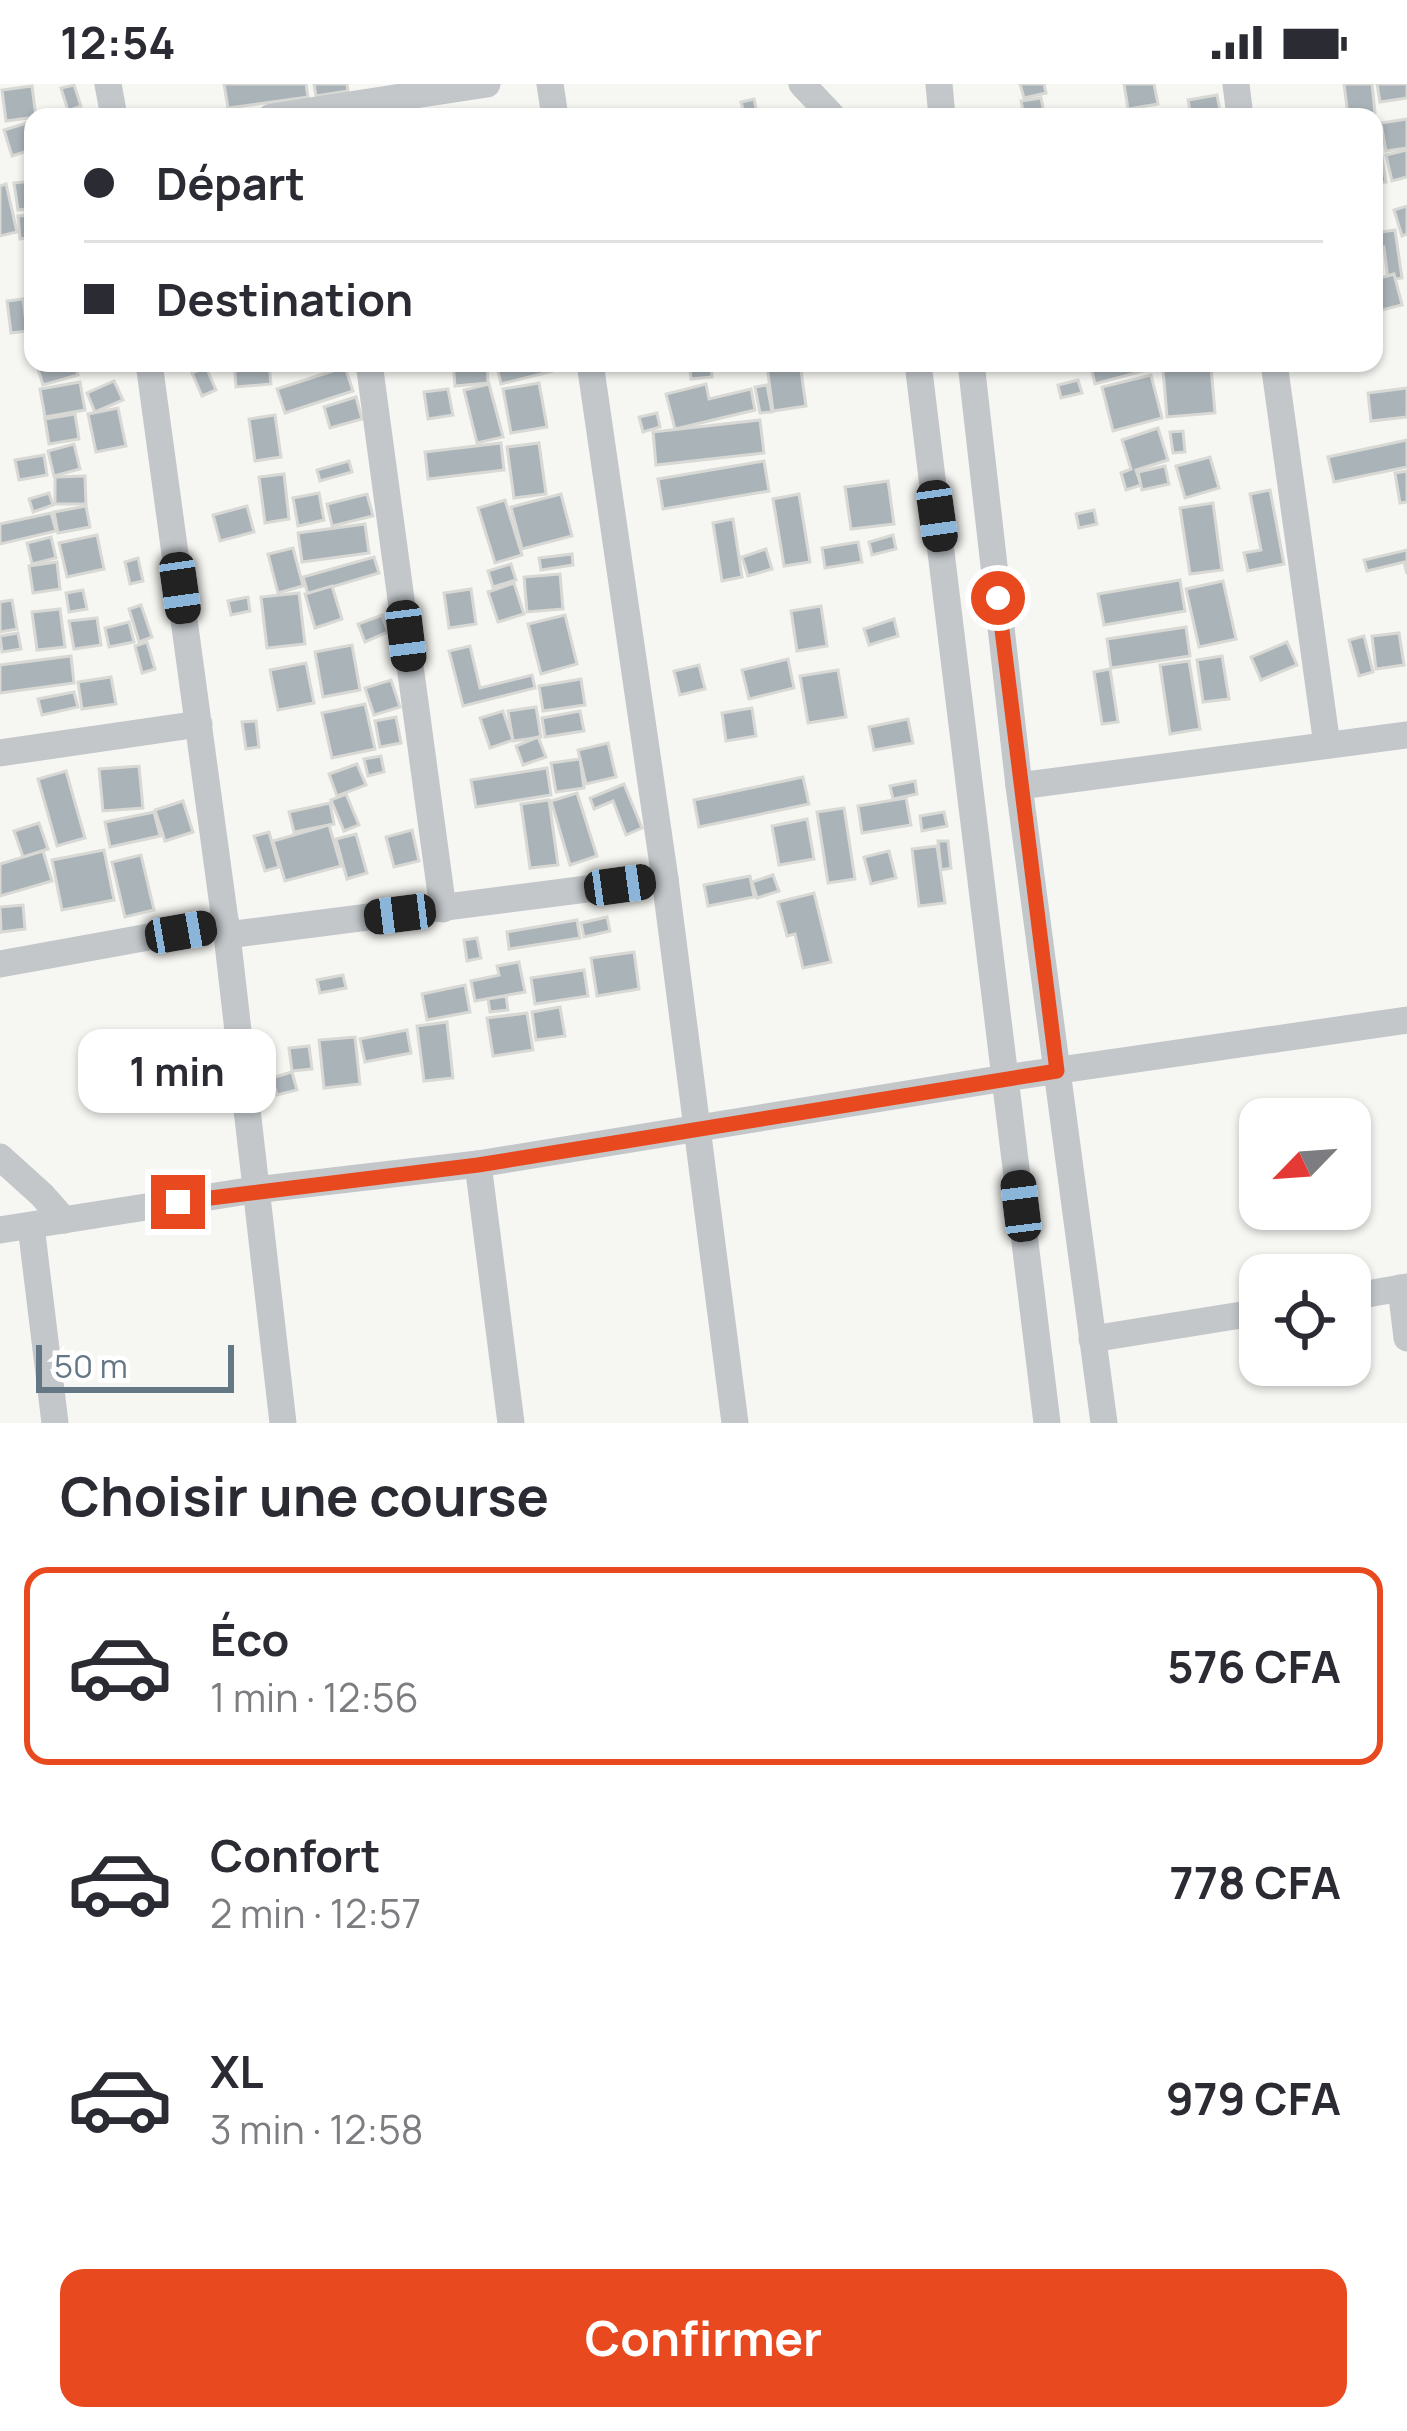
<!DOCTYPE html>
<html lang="fr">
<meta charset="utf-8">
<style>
:root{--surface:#fff;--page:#f7f7f7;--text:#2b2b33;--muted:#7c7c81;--line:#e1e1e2;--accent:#e9491f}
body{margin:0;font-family:Manrope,sans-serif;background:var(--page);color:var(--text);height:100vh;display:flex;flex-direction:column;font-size:45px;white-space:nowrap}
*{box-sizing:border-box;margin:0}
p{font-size:39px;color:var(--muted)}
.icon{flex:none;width:66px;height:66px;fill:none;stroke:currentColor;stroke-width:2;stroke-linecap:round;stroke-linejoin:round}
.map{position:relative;height:1339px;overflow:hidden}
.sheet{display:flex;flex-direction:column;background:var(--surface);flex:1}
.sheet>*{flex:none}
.guide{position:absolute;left:24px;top:24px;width:1359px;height:264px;border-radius:24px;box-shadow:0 3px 9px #0004;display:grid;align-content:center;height:264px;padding:0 60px;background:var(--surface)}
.needle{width:78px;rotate:245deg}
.tools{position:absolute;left:1239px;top:1014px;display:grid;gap:24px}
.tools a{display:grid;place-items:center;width:132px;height:132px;border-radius:24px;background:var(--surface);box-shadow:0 3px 9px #0004;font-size:60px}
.scale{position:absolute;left:36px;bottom:30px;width:198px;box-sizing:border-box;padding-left:12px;border:6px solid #647785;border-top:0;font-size:33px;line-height:42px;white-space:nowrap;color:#647785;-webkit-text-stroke:9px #fff;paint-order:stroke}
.end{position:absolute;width:54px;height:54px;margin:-27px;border:15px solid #e9491f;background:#fff;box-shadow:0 0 0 6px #fff}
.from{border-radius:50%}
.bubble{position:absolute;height:84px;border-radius:24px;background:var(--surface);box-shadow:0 3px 9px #0004;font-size:39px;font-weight:700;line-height:84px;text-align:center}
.car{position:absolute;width:36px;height:72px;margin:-36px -18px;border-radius:15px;box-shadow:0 0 9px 3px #0007;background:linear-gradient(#222 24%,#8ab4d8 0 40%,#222 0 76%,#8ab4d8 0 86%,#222 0)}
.guide b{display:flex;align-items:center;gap:42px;height:114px;font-size:45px}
.guide b+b{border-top:3px solid var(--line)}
.guide i{width:30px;height:30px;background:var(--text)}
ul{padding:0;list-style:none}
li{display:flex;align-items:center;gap:36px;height:198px;margin:0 24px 18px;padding:0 36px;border:6px solid transparent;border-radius:24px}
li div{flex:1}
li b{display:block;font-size:45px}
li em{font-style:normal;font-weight:700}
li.on{border-color:var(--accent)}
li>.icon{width:108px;height:108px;stroke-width:1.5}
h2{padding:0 60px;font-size:54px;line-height:144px}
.cta{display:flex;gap:24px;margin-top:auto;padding:24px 60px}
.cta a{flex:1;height:138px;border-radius:24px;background:var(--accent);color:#fff;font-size:48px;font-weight:700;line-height:138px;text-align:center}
.status{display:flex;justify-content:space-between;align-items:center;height:84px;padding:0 60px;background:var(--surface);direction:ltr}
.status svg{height:33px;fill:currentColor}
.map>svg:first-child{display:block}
.building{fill:#aab3b8;stroke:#d8d8d5;stroke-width:3}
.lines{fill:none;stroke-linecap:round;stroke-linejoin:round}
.street{stroke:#c3c7ca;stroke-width:27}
.route{stroke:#e9491f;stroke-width:15}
</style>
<div class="status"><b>12:54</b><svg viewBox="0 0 49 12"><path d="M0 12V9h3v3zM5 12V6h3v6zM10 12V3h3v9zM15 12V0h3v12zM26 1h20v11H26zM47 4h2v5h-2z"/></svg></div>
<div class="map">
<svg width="1407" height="1339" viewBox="0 0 1407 1339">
<rect width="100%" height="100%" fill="#f6f6f3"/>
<g class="building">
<path d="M 224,0 L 306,0 L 308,13 L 228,24 Z"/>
<path d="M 314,0 L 347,0 L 348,7 L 316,12 Z"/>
<path d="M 1020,0 L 1044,0 L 1046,9 L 1024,14 Z"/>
<path d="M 1124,0 L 1154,0 L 1158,20 L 1128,25 Z"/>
<path d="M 1344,0 L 1372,0 L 1375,29 L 1348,32 Z"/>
<path d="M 1377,0 L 1407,0 L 1407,14 L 1380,18 Z"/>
<path d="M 74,1 L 81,22 L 68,27 L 61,4 Z"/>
<path d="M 32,2 L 36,33 L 6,37 L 2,6 Z"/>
<path d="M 1217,11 L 1220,26 L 1191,32 L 1188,16 Z"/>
<path d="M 1041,14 L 1044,28 L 1024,31 L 1021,17 Z"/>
<path d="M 754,15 L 758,33 L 745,33 L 741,18 Z"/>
<path d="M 1407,35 L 1407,64 L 1386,67 L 1381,39 Z"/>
<path d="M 33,37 L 33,65 L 12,72 L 4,46 Z"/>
<path d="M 1407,66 L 1407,93 L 1392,97 L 1386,71 Z"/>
<path d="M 1381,68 L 1386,98 L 1374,100 L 1374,69 Z"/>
<path d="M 33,97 L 33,124 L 18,126 L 14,99 Z"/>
<path d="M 6,100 L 17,148 L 0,152 L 0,102 Z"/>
<path d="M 1407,122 L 1407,150 L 1402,152 L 1394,126 Z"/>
<path d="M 33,131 L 33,153 L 20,155 L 18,132 Z"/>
<path d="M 1395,146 L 1402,194 L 1388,196 L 1384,163 L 1374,164 L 1374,149 Z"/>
<path d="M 1394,190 L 1402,221 L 1374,228 L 1374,196 Z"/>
<path d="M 23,215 L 27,247 L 11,249 L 7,217 Z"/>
<path d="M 36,279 L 74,279 L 78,291 L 43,301 Z"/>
<path d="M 234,279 L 269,279 L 271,300 L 236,303 Z"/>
<path d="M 453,279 L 487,279 L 488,299 L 455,302 Z"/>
<path d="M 496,279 L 573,279 L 573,282 L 501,300 Z"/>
<path d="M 689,279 L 711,279 L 712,293 L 691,295 Z"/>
<path d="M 800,279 L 806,322 L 773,327 L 767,282 Z"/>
<path d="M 1090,279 L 1152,279 L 1154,284 L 1095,300 Z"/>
<path d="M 1211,282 L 1215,329 L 1167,333 L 1163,286 Z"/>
<path d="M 206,283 L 216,306 L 202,312 L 192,289 Z"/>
<path d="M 345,283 L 353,307 L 285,329 L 277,305 Z"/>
<path d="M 1151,291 L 1162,334 L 1113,347 L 1102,303 Z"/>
<path d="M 1078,296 L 1082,309 L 1061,314 L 1058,301 Z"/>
<path d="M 114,297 L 123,316 L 95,328 L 87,309 Z"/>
<path d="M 80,298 L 85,326 L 45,333 L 40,305 Z"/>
<path d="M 539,299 L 547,343 L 511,349 L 503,305 Z"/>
<path d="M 489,300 L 503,353 L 477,359 L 464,306 Z"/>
<path d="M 706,300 L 709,315 L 751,305 L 755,326 L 675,345 L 666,310 Z"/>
<path d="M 767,301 L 772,328 L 760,329 L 755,303 Z"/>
<path d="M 1407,304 L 1407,333 L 1371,337 L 1368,309 Z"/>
<path d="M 448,305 L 453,331 L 428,335 L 424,308 Z"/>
<path d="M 356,313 L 362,335 L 330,344 L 324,323 Z"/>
<path d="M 118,324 L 126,362 L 96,368 L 88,330 Z"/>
<path d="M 657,329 L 660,343 L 643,348 L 639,333 Z"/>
<path d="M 75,330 L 79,355 L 49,360 L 45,335 Z"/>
<path d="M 275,331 L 281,373 L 255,377 L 249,335 Z"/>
<path d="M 760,336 L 764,369 L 656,381 L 653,348 Z"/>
<path d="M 1158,344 L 1168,376 L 1136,386 L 1141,401 L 1126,406 L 1121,389 L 1131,385 L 1122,356 Z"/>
<path d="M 1183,347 L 1185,368 L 1173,369 L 1170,348 Z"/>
<path d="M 1407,356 L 1407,383 L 1334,398 L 1328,373 Z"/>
<path d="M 501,359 L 504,386 L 428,395 L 425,368 Z"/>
<path d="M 539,359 L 546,410 L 514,414 L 507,363 Z"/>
<path d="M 74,360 L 80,385 L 54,392 L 48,367 Z"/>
<path d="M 44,371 L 47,391 L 19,396 L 15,376 Z"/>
<path d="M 1210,373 L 1219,404 L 1185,414 L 1176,382 Z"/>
<path d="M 349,377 L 352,388 L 320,397 L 317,386 Z"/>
<path d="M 764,377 L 769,407 L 663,425 L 658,395 Z"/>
<path d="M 1165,382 L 1169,400 L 1142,406 L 1138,388 Z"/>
<path d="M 1407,387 L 1407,418 L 1400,419 L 1395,389 Z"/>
<path d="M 284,390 L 289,435 L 265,439 L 259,393 Z"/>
<path d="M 85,392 L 86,420 L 55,420 L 55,393 Z"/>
<path d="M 888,397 L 894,440 L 851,445 L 845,403 Z"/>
<path d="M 1270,406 L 1284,480 L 1248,487 L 1244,469 L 1261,466 L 1250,410 Z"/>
<path d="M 49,409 L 53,421 L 33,428 L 29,415 Z"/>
<path d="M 319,409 L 324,436 L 298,442 L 293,414 Z"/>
<path d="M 367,410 L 373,432 L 332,442 L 327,420 Z"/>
<path d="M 561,410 L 572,452 L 522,465 L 511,423 Z"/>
<path d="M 799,410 L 810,478 L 784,482 L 773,415 Z"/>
<path d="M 505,416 L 522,471 L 495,479 L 478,424 Z"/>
<path d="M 1213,419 L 1222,486 L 1190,490 L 1180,424 Z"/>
<path d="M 86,422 L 90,443 L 58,449 L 54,428 Z"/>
<path d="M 247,422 L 254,448 L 220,457 L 213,431 Z"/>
<path d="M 1094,426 L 1097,440 L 1079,444 L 1076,430 Z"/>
<path d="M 51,429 L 56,447 L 0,460 L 0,440 Z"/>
<path d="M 733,435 L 742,493 L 722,497 L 713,439 Z"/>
<path d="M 365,440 L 369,469 L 302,478 L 298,449 Z"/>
<path d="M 97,451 L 104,485 L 67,493 L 59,459 Z"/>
<path d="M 893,451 L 896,465 L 872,471 L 869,458 Z"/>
<path d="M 51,453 L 56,474 L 32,480 L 27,459 Z"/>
<path d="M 858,458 L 862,478 L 825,484 L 822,464 Z"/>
<path d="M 293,464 L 303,502 L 278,509 L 268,470 Z"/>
<path d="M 766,465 L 772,485 L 748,492 L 742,473 Z"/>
<path d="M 1407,466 L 1407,490 L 1404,478 L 1367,487 L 1364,476 Z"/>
<path d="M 572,470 L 573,481 L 541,486 L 539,474 Z"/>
<path d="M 374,473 L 379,489 L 308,510 L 303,493 Z"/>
<path d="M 138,474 L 143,497 L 130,500 L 125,478 Z"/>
<path d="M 57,478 L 60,505 L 33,509 L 29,482 Z"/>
<path d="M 511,480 L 516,496 L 493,503 L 488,487 Z"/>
<path d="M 560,490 L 563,525 L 527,528 L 524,493 Z"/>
<path d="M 1180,496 L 1185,527 L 1104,541 L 1098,510 Z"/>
<path d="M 1223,497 L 1236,555 L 1199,563 L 1186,505 Z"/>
<path d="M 514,499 L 524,530 L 498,538 L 488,508 Z"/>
<path d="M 332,502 L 342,535 L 315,544 L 305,510 Z"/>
<path d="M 471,505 L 476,540 L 449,544 L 444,509 Z"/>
<path d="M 83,506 L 87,525 L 69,528 L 66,509 Z"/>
<path d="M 299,509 L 305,560 L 267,564 L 261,513 Z"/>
<path d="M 248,513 L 250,527 L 231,531 L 228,517 Z"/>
<path d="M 12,516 L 17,545 L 0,548 L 0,518 Z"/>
<path d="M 141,521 L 152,553 L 139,558 L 129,525 Z"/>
<path d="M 821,522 L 827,562 L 797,567 L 791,527 Z"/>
<path d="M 60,525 L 65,563 L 37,566 L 32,528 Z"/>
<path d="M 382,531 L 388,548 L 365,558 L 358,540 Z"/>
<path d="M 565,531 L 577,580 L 541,590 L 528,540 Z"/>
<path d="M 97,534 L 101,561 L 74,565 L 69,537 Z"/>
<path d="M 894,535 L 898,552 L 869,561 L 864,545 Z"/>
<path d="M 129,538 L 134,558 L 109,563 L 105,544 Z"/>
<path d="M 1186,543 L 1190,572 L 1111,584 L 1107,555 Z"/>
<path d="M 18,549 L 21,565 L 2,568 L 0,552 Z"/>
<path d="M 1399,549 L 1404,581 L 1376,585 L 1372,552 Z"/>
<path d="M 1364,552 L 1373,588 L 1359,592 L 1349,556 Z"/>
<path d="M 147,558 L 155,585 L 142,589 L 135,562 Z"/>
<path d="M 1287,558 L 1297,581 L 1261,596 L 1251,573 Z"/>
<path d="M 352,561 L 360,606 L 323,613 L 315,568 Z"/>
<path d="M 470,562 L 480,604 L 532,591 L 535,604 L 463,622 L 449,567 Z"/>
<path d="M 71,572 L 74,599 L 0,609 L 0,581 Z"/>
<path d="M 1222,572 L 1229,615 L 1203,618 L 1197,576 Z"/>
<path d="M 788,575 L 794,604 L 749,615 L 742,586 Z"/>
<path d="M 1189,577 L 1200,645 L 1170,650 L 1160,581 Z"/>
<path d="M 306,579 L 314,619 L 278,626 L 270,586 Z"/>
<path d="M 699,581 L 705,605 L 680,611 L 674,587 Z"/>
<path d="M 1110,585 L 1118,638 L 1102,640 L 1094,588 Z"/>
<path d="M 838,586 L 846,633 L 808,639 L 800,592 Z"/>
<path d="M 111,593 L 116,620 L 82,625 L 78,598 Z"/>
<path d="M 581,595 L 585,621 L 543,627 L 539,602 Z"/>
<path d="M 391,596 L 400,623 L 374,631 L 365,604 Z"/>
<path d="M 74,608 L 78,623 L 42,631 L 38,615 Z"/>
<path d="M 365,620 L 375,665 L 332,674 L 322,629 Z"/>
<path d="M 536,623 L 541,653 L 513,657 L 508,627 Z"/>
<path d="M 752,624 L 756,652 L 726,657 L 722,629 Z"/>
<path d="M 503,627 L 513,656 L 490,664 L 480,634 Z"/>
<path d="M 580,627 L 584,647 L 545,653 L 542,634 Z"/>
<path d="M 396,633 L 401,659 L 380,663 L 375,637 Z"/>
<path d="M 908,635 L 913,659 L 874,666 L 869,643 Z"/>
<path d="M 256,637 L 259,663 L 246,665 L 242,638 Z"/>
<path d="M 538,653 L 546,673 L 523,681 L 516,662 Z"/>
<path d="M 608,659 L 616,693 L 586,700 L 578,666 Z"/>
<path d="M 381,672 L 384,688 L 368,692 L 364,675 Z"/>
<path d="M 580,675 L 584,704 L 556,708 L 551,679 Z"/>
<path d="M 357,680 L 366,701 L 337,712 L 329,690 Z"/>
<path d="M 139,682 L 143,724 L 103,727 L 99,685 Z"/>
<path d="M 547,684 L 551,711 L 476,723 L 471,696 Z"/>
<path d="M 66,687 L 85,754 L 57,762 L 38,695 Z"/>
<path d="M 803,693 L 809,720 L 699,743 L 694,716 Z"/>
<path d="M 915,697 L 917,710 L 893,715 L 890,702 Z"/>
<path d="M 624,700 L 642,744 L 626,751 L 613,717 L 594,725 L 590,714 Z"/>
<path d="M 577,709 L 597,772 L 570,781 L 551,717 Z"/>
<path d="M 346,710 L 359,741 L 344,747 L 331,716 Z"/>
<path d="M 906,714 L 911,741 L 862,749 L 858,722 Z"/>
<path d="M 549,716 L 558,781 L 530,784 L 521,720 Z"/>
<path d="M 183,717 L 193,748 L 165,757 L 155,726 Z"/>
<path d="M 330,719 L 334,740 L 294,748 L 289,728 Z"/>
<path d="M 844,724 L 855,795 L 828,799 L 817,728 Z"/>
<path d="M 154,728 L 160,752 L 110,763 L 105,738 Z"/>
<path d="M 944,728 L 947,742 L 922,747 L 920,732 Z"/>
<path d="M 807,735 L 814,775 L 779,781 L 772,742 Z"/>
<path d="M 39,739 L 48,765 L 23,773 L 14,747 Z"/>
<path d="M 329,741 L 341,782 L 285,797 L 273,757 Z"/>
<path d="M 412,746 L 419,777 L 394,783 L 386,753 Z"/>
<path d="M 269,748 L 279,783 L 265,787 L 254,752 Z"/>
<path d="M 356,750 L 367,789 L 347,795 L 336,755 Z"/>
<path d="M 938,757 L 948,757 L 951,784 L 941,786 Z"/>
<path d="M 937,762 L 945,819 L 919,822 L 912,765 Z"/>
<path d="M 104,766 L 114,816 L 62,826 L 52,776 Z"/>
<path d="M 43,767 L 52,797 L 0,812 L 0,780 Z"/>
<path d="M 889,767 L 896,794 L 871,800 L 864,773 Z"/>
<path d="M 141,771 L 154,826 L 125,833 L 112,778 Z"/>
<path d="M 773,791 L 779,807 L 757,814 L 752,798 Z"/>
<path d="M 750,792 L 754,813 L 708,822 L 704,801 Z"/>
<path d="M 814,809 L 831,878 L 803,884 L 795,850 L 787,852 L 778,818 Z"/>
<path d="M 23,821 L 25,845 L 1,848 L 0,823 Z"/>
<path d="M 607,833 L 610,847 L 584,853 L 581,839 Z"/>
<path d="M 577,836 L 580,854 L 509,865 L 507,848 Z"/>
<path d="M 477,854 L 481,874 L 467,877 L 464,856 Z"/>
<path d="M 634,868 L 639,905 L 597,912 L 591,874 Z"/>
<path d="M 519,878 L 525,908 L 475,917 L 471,897 L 499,891 L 497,882 Z"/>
<path d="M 584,886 L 588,912 L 535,920 L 531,894 Z"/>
<path d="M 343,891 L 346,904 L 320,909 L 317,896 Z"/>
<path d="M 465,901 L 470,928 L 427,936 L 422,910 Z"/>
<path d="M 506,912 L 508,926 L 490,928 L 488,915 Z"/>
<path d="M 560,923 L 565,952 L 536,956 L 532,928 Z"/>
<path d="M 527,929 L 533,966 L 493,972 L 487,934 Z"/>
<path d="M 447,938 L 453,994 L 424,997 L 417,942 Z"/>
<path d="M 407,946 L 411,969 L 365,978 L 360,955 Z"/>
<path d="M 355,953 L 360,1000 L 324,1004 L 319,956 Z"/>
<path d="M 309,962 L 312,985 L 292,987 L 289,964 Z"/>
<path d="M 292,988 L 297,1006 L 277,1011 L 272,994 Z"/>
</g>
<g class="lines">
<g class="street">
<path d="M 108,0 L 114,33"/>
<path d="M 550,0 L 555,33"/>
<path d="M 802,0 L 833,33"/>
<path d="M 939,0 L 942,33"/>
<path d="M 1236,0 L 1240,33"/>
<path d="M 271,33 L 487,0"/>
<path d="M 149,279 L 227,851 L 283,1339"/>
<path d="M 369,279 L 443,825"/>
<path d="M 590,279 L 665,795 L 735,1339"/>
<path d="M 918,279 L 1047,1339"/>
<path d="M 971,279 L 1019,702 L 1104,1339"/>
<path d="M 1274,279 L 1327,661"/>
<path d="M 0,669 L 199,640"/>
<path d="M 1019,702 L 1407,651"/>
<path d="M 227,851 L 665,795"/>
<path d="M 0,880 L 226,839"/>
<path d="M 0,1073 L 42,1111 L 64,1136"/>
<path d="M 478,1080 L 511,1339"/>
<path d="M 31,1142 L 55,1339"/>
<path d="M 0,1146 L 254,1106 L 478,1080 L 1005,994 L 1407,936"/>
<path d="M 1401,1204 L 1407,1254"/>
<path d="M 1350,1213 L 1407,1203"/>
<path d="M 1092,1255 L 1260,1228"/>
</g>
</g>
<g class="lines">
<path class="route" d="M 178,1118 L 478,1081 L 1057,987 L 998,514"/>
</g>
</svg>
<div class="tools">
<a><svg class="needle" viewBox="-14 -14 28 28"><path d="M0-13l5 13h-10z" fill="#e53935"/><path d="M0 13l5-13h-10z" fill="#7c7c81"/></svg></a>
<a><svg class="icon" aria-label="locate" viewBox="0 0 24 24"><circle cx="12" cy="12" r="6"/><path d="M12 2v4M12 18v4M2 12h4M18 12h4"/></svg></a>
</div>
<div class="scale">50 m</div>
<i class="end from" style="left:998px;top:514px"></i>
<i class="end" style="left:178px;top:1118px"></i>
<div class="bubble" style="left:78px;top:945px;width:198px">1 min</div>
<i class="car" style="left:937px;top:432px;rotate:172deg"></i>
<i class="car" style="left:180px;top:504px;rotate:172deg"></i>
<i class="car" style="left:406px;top:552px;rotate:173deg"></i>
<i class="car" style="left:620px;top:801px;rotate:82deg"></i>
<i class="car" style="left:400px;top:830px;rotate:263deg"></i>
<i class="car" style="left:181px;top:848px;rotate:80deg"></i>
<i class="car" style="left:1021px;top:1122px;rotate:353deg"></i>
<div class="guide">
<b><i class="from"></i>Départ</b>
<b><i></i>Destination</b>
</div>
</div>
<section class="sheet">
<h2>Choisir une course</h2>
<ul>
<li class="on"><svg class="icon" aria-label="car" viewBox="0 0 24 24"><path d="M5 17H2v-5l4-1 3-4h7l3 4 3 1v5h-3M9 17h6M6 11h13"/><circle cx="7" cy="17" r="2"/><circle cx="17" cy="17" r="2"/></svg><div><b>Éco</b><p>1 min · 12:56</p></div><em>576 CFA</em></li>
<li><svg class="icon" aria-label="car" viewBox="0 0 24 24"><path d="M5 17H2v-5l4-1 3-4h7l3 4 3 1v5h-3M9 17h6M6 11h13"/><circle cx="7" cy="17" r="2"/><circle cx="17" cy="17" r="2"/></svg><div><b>Confort</b><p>2 min · 12:57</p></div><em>778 CFA</em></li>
<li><svg class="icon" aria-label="car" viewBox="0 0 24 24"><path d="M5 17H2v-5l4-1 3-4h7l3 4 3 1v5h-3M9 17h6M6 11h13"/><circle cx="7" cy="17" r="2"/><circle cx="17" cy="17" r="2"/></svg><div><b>XL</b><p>3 min · 12:58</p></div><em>979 CFA</em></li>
</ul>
<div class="cta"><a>Confirmer</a></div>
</section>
